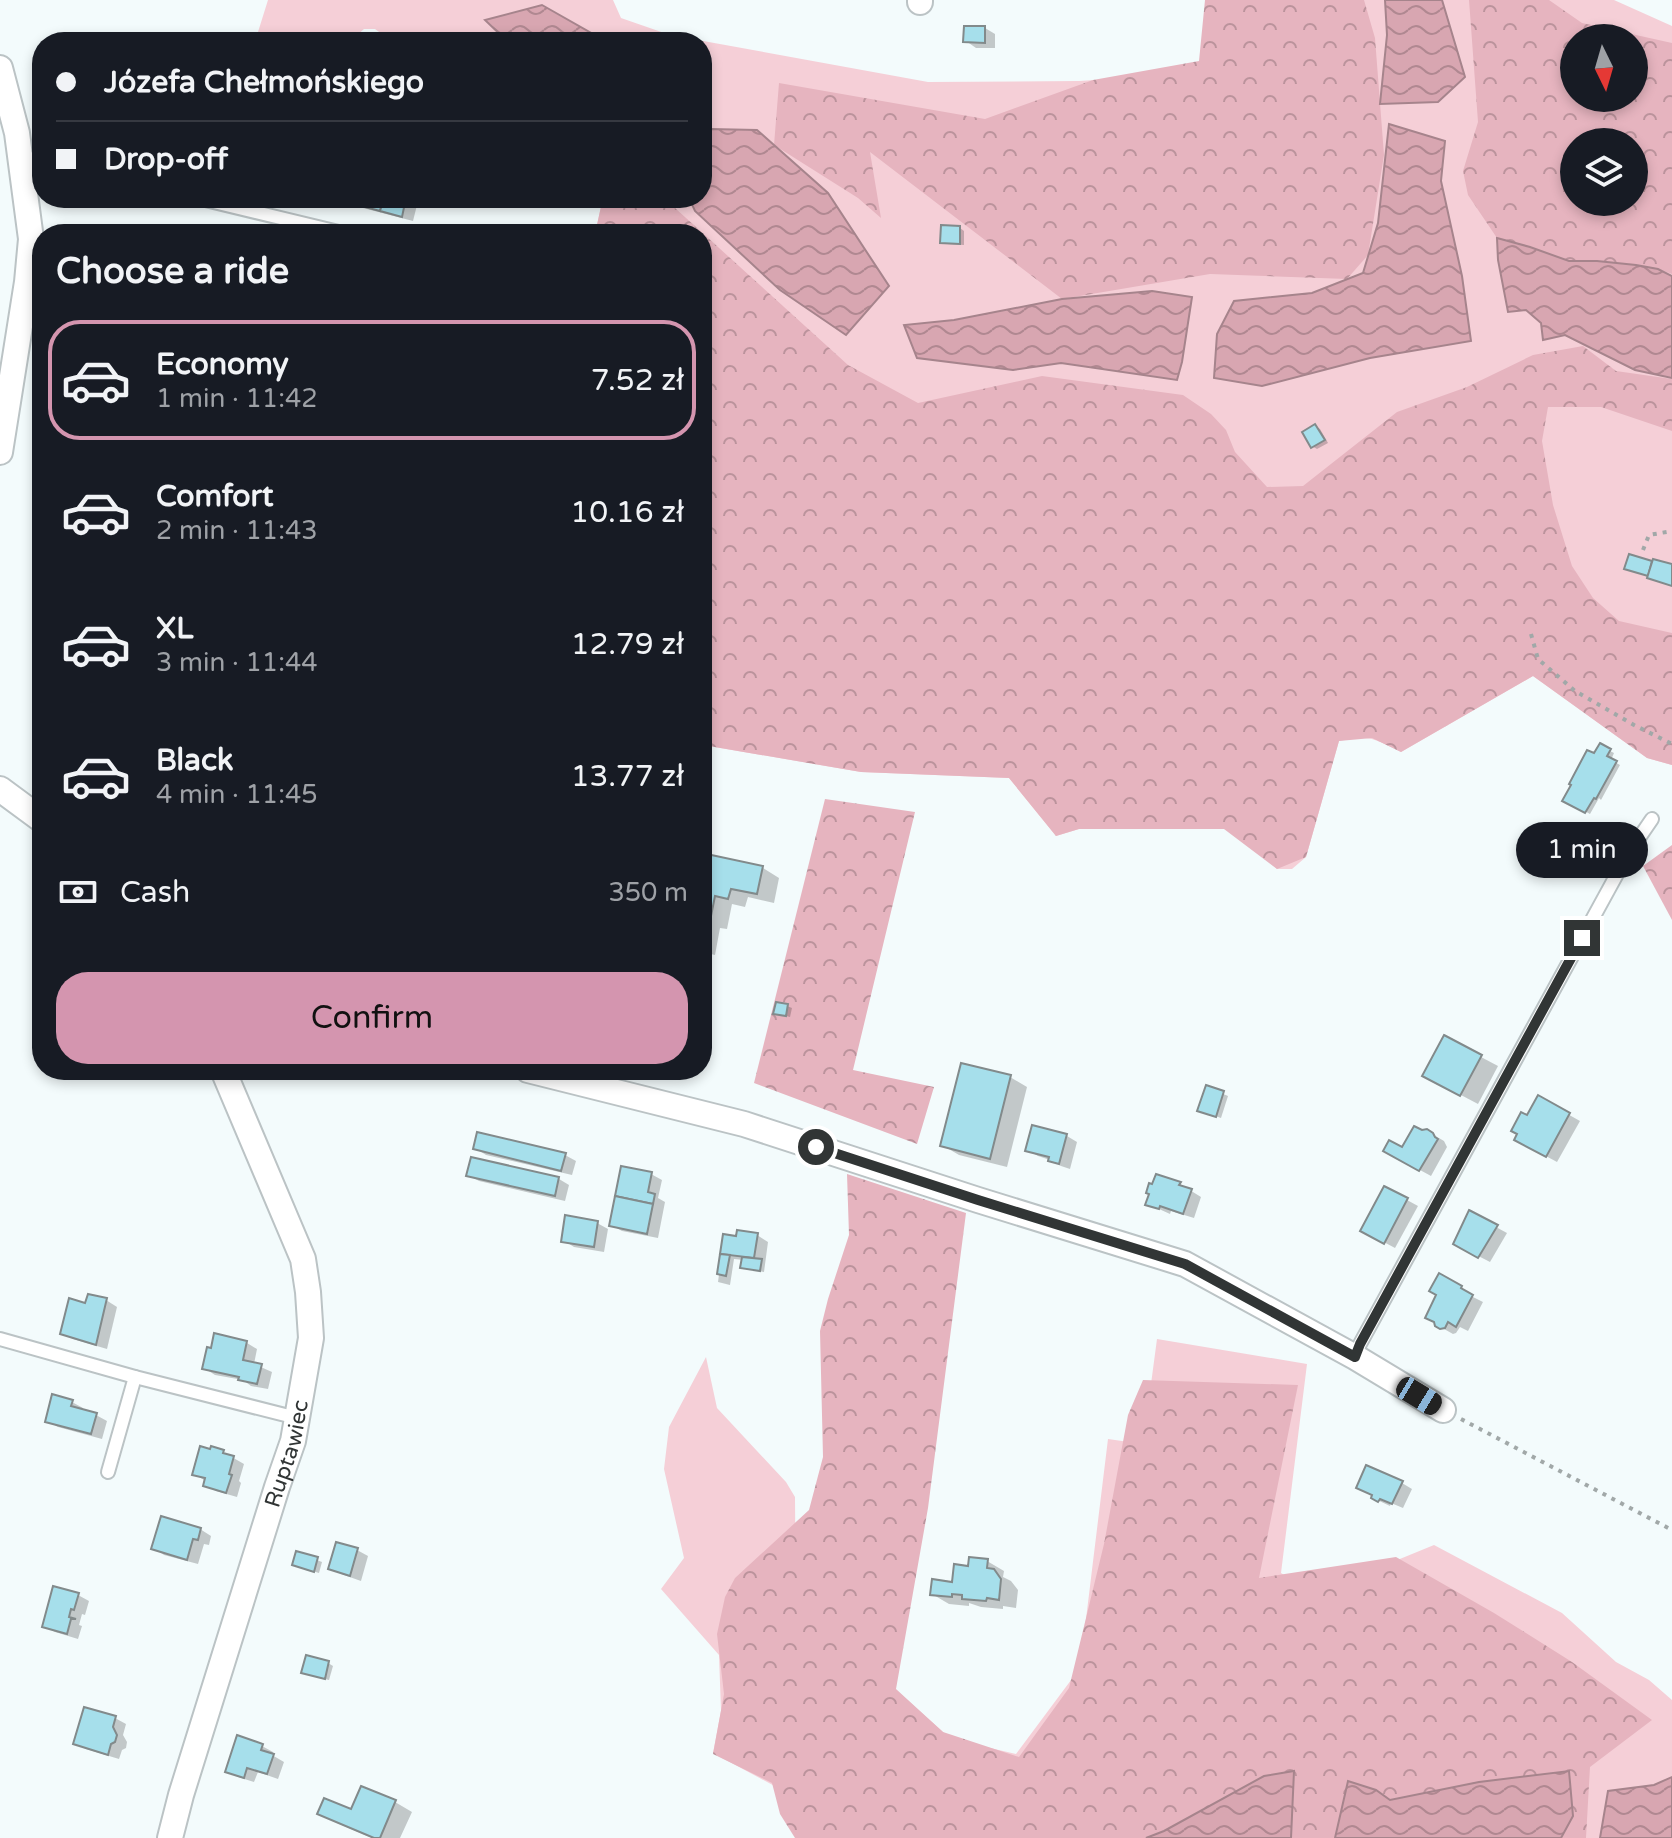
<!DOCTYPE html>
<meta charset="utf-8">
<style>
:root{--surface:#171b24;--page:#242831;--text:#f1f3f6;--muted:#9ea1a6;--line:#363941;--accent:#d495af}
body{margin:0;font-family:"Varela Round",sans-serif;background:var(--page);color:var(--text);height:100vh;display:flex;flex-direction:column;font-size:30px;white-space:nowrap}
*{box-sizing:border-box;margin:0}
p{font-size:26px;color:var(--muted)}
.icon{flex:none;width:44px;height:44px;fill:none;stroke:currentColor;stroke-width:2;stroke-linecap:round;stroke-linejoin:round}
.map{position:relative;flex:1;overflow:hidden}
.side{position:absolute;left:32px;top:224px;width:680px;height:856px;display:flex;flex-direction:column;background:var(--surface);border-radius:32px;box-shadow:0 4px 12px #0003}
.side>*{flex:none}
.hud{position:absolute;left:32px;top:32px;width:680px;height:176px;border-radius:32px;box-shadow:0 4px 12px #0003;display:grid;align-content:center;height:176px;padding:0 24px;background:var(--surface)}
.needle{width:52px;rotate:175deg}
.controls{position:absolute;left:1560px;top:24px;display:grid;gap:16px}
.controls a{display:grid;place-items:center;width:88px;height:88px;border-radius:50%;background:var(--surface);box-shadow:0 4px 12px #0003;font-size:40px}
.end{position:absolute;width:36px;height:36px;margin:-18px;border:10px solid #313535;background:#fff;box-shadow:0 0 0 4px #fff}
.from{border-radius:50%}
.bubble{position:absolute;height:56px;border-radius:28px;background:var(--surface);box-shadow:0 4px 12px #0003;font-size:26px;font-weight:600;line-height:56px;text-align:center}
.car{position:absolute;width:24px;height:48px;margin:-24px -12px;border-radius:10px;box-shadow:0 0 6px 2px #0007;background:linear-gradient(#222 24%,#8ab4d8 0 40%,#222 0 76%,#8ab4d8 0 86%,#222 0)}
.hud b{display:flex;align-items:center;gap:28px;height:76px;font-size:30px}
.hud b+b{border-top:2px solid var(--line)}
.hud i{width:20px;height:20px;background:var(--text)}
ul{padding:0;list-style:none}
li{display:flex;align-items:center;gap:24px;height:120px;margin:0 16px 12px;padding:0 8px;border:4px solid transparent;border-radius:32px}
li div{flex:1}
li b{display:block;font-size:30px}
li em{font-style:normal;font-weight:600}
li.current{border-color:var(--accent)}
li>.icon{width:72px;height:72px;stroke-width:1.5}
h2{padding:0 24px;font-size:36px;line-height:96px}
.pay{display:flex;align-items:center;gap:20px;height:88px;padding:0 24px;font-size:30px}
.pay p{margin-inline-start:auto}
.primary-button{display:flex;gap:16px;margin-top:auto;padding:16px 24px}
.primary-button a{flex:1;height:92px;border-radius:32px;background:var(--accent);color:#111;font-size:32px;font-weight:600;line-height:92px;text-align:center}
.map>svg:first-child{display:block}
.green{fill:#f5cfd7;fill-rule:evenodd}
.forest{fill:url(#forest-crowns);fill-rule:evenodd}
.water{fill:url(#water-waves);stroke:#a6848c;stroke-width:2}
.shadow{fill:#0003}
.building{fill:#a6dfeb;stroke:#828a8b;stroke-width:2}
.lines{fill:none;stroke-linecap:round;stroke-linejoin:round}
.service-casing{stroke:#bbc3c5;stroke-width:16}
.minor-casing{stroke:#bbc3c5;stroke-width:28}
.path{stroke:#a1a8a8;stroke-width:4;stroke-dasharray:4 6;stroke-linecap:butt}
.service{stroke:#fff;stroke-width:12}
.minor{stroke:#fff;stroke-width:24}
.route{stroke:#313535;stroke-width:10}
.labels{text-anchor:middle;stroke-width:8;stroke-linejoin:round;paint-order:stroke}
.street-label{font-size:22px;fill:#313535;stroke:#fff}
</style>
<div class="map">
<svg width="1672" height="1838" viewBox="0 0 1672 1838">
<defs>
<pattern id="forest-crowns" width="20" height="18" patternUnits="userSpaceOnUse" patternTransform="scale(2)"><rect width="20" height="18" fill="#e6b4bf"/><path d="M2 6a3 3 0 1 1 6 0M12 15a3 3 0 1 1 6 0" fill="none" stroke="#bb939c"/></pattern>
<pattern id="water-waves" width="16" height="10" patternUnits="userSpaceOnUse" patternTransform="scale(2)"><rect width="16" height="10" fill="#d8a6b1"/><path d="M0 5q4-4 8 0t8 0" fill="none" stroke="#b08891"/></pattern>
</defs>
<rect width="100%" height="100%" fill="#f3fbfc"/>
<g class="green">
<path d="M 268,0 L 613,0 L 621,18 L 670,35 L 928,82 L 1079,81 L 1189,74 L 1200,61 L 1217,0 L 1614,0 L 1672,26 L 1672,765 L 1647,758 L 1533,676 L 1401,752 C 1372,738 1371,735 1339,741 L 1306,857 L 1292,869 L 1277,869 L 1239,829 L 1079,829 L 1056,836 L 1009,778 L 861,772 L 703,745 L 702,739 L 702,234 L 595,234 L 602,202 L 598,198 L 702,198 L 702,42 L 393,42 L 375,29 L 364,29 L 349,42 L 284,42 L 258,32 ZM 1574,38 L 1634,38 L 1634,98 L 1574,98 ZM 1574,142 L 1634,142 L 1634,202 L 1574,202 Z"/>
<path d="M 1157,1339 L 1307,1364 L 1281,1573 L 1310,1591 L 1373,1570 L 1434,1545 L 1562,1613 L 1616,1662 L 1649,1680 L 1672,1700 L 1672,1838 L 840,1838 L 808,1804 L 713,1753 L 721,1711 L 719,1655 L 661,1589 L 684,1558 L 664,1469 L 669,1427 L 706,1357 L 717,1408 L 786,1482 L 795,1497 L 796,1636 L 896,1690 L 951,1739 L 1016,1754 L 1080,1668 L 1108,1439 L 1143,1444 Z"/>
</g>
<g class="forest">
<path d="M 1205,0 L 1364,0 L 1375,38 L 1384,155 L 1368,255 L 1347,279 L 1210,274 L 1062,299 L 870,152 L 881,218 L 858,198 L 774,145 L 779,83 L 985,119 L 1093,80 L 1199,61 Z"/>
<path d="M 1469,0 L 1549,0 L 1582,23 L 1672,43 L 1672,274 L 1658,269 L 1569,261 L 1497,238 L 1468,195 L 1463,171 L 1478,122 ZM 1574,38 L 1634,38 L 1634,98 L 1574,98 ZM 1574,142 L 1634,142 L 1634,202 L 1574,202 Z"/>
<path d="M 610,198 L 664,198 L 848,365 L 918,403 L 1042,376 L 1183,395 L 1211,414 L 1226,430 L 1235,452 L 1267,487 L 1303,486 L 1397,412 L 1467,387 L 1533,355 L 1583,346 L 1616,371 L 1672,379 L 1672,431 L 1601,407 L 1548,407 L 1542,441 L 1553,505 L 1572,566 L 1593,598 L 1619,621 L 1672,633 L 1672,765 L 1647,758 L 1533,676 L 1401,752 L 1372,738 L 1339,741 L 1306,857 L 1277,869 L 1224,829 L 1079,829 L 1056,836 L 1009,778 L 861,772 L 703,745 L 702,739 L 702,234 L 595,234 L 602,202 Z"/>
<path d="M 825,799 L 915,812 L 853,1070 L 934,1087 L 917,1144 L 754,1083 Z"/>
<path d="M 1672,845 L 1672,920 L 1643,866 Z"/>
<path d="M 847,1174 L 966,1213 L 928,1508 L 896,1689 L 943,1732 L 1019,1757 L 1069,1688 L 1104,1544 L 1128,1415 L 1143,1380 L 1298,1385 L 1259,1578 L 1396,1557 L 1494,1613 L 1572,1662 L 1652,1720 L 1590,1767 L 1586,1838 L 795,1838 L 780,1814 L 772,1783 L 713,1754 L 724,1694 L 717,1634 L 725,1597 L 735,1578 L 809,1510 L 823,1457 L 820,1331 L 828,1299 L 849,1235 Z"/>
</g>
<g class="water">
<path d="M 1385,0 L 1442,0 L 1465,77 L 1438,102 L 1380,104 L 1387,35 Z"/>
<path d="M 542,5 L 595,35 L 611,42 L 508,42 L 485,20 Z"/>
<path d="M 1389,124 L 1445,141 L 1441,181 L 1462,276 L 1471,341 L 1370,358 L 1262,386 L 1214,378 L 1217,334 L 1234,301 L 1312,293 L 1363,273 L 1378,223 Z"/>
<path d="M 710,129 L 757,130 L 774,145 L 828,193 L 889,286 L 846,335 L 780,290 L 695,211 L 689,198 L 702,198 L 702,135 Z"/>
<path d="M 1497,238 L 1530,247 L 1569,261 L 1597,261 L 1636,265 L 1658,269 L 1672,276 L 1672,378 L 1635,370 L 1565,335 L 1543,340 L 1541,323 L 1526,310 L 1508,312 L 1498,260 Z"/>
<path d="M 1152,291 L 1192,297 L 1182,362 L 1177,380 L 1061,363 L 1013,370 L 917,358 L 904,325 L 954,320 L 1062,299 Z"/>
<path d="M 1294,1771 L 1291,1838 L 1146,1838 L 1164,1831 L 1264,1776 Z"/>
<path d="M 1569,1771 L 1573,1816 L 1561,1838 L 1335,1838 L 1348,1781 L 1376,1790 L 1390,1800 L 1479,1782 Z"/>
<path d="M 1672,1777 L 1672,1838 L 1600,1838 L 1608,1791 L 1654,1785 Z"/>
</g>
<g class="shadow">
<path d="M 985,28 L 995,34 L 995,48 L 976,48 L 966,41 Z"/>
<path d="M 353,198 L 412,198 L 418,201 L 413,221 L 363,208 L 352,202 Z"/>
<path d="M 960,228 L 964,231 L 964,245 L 947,244 L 942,242 Z"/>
<path d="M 1315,426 L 1320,429 L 1328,443 L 1317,449 L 1312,446 Z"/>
<path d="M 1600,746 L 1614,753 L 1611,760 L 1620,765 L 1601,800 L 1599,798 L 1590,814 L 1565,800 Z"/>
<path d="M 702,855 L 763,868 L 779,878 L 774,903 L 748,897 L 745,907 L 732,904 L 727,929 L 720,928 L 715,955 L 702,952 Z"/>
<path d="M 787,1006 L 792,1008 L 790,1017 L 776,1013 Z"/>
<path d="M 1481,1057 L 1498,1066 L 1478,1104 L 1442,1085 Z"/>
<path d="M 1010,1077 L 1027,1087 L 1007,1167 L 959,1155 L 942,1145 Z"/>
<path d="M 1207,1087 L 1228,1096 L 1221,1118 L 1204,1112 Z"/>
<path d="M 1539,1098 L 1580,1121 L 1557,1162 L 1516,1140 Z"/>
<path d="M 1033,1127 L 1067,1136 L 1077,1142 L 1070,1169 L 1061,1166 L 1050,1160 L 1038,1156 L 1027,1150 Z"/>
<path d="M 1427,1131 L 1444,1141 L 1447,1147 L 1431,1176 L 1385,1151 L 1403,1150 Z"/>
<path d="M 475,1148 L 565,1155 L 576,1161 L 572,1175 L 486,1155 Z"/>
<path d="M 651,1174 L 662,1180 L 658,1198 L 665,1202 L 658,1238 L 622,1231 L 611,1225 Z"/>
<path d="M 468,1175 L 559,1179 L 569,1185 L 565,1201 L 479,1181 Z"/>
<path d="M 1157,1176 L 1180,1184 L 1201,1197 L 1194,1218 L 1171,1211 L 1170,1214 L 1148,1204 Z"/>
<path d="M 1385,1188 L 1418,1206 L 1395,1248 L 1363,1231 Z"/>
<path d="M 1470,1213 L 1507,1233 L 1490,1262 L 1455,1244 Z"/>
<path d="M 597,1223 L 608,1229 L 604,1252 L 574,1247 L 563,1240 Z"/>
<path d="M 757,1235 L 768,1242 L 764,1272 L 747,1269 L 743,1267 L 744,1260 L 734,1259 L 730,1285 L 718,1282 L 724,1236 L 737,1239 Z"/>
<path d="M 1439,1276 L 1472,1294 L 1471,1296 L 1483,1302 L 1468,1331 L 1460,1327 L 1456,1333 L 1453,1334 L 1437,1325 Z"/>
<path d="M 106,1300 L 117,1307 L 107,1349 L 73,1339 L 62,1333 Z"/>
<path d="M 247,1343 L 257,1349 L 254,1364 L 272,1372 L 268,1389 L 251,1386 L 243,1380 L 215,1375 L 204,1368 Z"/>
<path d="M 72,1402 L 83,1408 L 82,1411 L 96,1415 L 107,1421 L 102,1439 L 58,1427 L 47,1421 Z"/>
<path d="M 223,1452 L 244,1464 L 239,1481 L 241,1483 L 237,1497 L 216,1491 L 205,1485 L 206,1481 L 194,1474 Z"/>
<path d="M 1402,1483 L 1412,1489 L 1403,1508 L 1391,1503 L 1390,1506 L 1373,1498 Z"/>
<path d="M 200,1529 L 211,1536 L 209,1545 L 204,1544 L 198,1564 L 164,1555 L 154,1548 Z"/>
<path d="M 357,1550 L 368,1556 L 361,1581 L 341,1574 L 330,1568 Z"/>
<path d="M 298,1553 L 322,1562 L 319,1573 L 299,1567 Z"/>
<path d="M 987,1561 L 1004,1571 L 1003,1577 L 1011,1581 L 1018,1590 L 1016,1608 L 1003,1606 L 1003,1609 L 981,1607 L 969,1603 L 969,1606 L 949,1604 L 932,1594 L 954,1584 L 970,1568 Z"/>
<path d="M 78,1595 L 89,1601 L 85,1615 L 82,1614 L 79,1625 L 82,1626 L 78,1639 L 55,1632 L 44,1626 Z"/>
<path d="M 328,1663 L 333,1666 L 329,1680 L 308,1675 Z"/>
<path d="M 115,1718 L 126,1724 L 123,1735 L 127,1742 L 126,1748 L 122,1750 L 119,1759 L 86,1749 L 75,1743 Z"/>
<path d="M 262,1746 L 273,1752 L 272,1755 L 284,1762 L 278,1779 L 258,1772 L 254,1782 L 238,1777 L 228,1771 Z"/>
<path d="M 395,1802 L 412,1812 L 400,1838 L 372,1838 L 337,1823 L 320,1813 L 352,1812 Z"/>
</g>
<g class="building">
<path d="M 964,26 L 985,26 L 985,43 L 963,42 Z"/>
<path d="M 351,198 L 384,198 L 380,211 L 350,203 Z"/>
<path d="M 384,198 L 406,198 L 402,217 L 380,211 Z"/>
<path d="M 941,225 L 960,226 L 960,244 L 940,243 Z"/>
<path d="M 1315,424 L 1325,440 L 1311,448 L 1302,432 Z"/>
<path d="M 1629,554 L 1652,561 L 1648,576 L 1624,569 Z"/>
<path d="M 1653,559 L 1672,564 L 1672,586 L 1647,578 Z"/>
<path d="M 1600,743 L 1611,749 L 1607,756 L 1617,761 L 1596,799 L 1594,798 L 1585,813 L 1562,801 L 1571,785 L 1569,784 L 1587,750 L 1594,753 Z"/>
<path d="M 702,853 L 763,866 L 757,894 L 731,889 L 728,899 L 715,896 L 710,921 L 702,919 Z"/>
<path d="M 702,919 L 710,921 L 704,951 L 702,950 Z"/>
<path d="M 776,1002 L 788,1004 L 786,1016 L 773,1014 Z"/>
<path d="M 1444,1035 L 1482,1055 L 1460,1096 L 1422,1076 Z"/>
<path d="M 961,1063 L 1011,1075 L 990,1159 L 940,1146 Z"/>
<path d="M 1206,1085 L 1224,1091 L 1216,1117 L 1197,1111 Z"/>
<path d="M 1538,1095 L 1570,1113 L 1546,1157 L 1514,1140 L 1517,1134 L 1511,1131 L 1521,1112 L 1527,1115 Z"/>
<path d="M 1032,1125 L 1067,1134 L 1059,1164 L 1048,1161 L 1049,1157 L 1025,1151 Z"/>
<path d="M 1414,1126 L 1422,1130 L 1427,1129 L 1433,1133 L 1435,1137 L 1438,1139 L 1419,1171 L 1383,1151 L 1389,1140 L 1402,1147 Z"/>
<path d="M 477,1132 L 566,1153 L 561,1171 L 473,1149 Z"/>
<path d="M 471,1157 L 559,1177 L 555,1196 L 466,1176 Z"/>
<path d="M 621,1166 L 652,1172 L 648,1192 L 655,1194 L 653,1204 L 615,1196 Z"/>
<path d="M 1156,1174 L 1181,1182 L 1179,1185 L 1192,1189 L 1183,1214 L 1160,1206 L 1159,1209 L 1145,1205 L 1149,1194 L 1146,1193 L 1149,1183 L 1152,1184 Z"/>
<path d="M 1384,1186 L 1408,1198 L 1384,1244 L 1360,1231 Z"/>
<path d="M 615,1196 L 653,1204 L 647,1234 L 609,1226 Z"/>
<path d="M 1469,1210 L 1498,1225 L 1478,1258 L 1453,1244 Z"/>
<path d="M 565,1215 L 598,1221 L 594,1247 L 561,1242 Z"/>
<path d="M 737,1230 L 758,1233 L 754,1258 L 720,1254 L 723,1234 L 736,1236 Z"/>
<path d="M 720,1254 L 730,1255 L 726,1276 L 717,1274 Z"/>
<path d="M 742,1257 L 762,1259 L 760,1271 L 740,1268 Z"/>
<path d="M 1439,1273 L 1462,1286 L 1461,1288 L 1473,1295 L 1456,1327 L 1448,1322 L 1445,1328 L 1440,1329 L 1435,1326 L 1434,1322 L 1425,1318 L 1436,1295 L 1429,1291 Z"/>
<path d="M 88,1294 L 107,1298 L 96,1345 L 60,1334 L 69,1298 L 85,1303 Z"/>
<path d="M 214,1333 L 247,1341 L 243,1360 L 262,1364 L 257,1384 L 238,1380 L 239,1377 L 202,1369 L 207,1347 L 211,1348 Z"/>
<path d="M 52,1394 L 73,1400 L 71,1406 L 97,1413 L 91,1434 L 45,1422 Z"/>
<path d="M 200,1446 L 210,1449 L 211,1446 L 224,1450 L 223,1453 L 234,1456 L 229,1474 L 232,1475 L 226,1493 L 203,1486 L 205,1478 L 192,1475 Z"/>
<path d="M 1366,1465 L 1403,1481 L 1392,1504 L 1380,1499 L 1378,1502 L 1371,1498 L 1372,1495 L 1356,1488 Z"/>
<path d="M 161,1516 L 201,1528 L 198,1540 L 193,1539 L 187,1560 L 151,1549 Z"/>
<path d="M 336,1542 L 358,1548 L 350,1576 L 328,1569 Z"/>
<path d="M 296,1551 L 318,1557 L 314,1572 L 292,1565 Z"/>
<path d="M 969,1557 L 988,1559 L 987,1568 L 994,1569 L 1001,1579 L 999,1600 L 987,1598 L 986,1601 L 962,1599 L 962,1595 L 952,1594 L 952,1597 L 930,1595 L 932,1579 L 952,1582 L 954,1564 L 968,1566 Z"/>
<path d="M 53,1586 L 79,1593 L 74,1610 L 71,1609 L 69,1617 L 76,1619 L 71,1619 L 67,1634 L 42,1627 Z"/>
<path d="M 306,1655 L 329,1661 L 325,1679 L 301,1673 Z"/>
<path d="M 84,1707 L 116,1716 L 113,1727 L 117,1735 L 115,1742 L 111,1744 L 108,1755 L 73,1744 Z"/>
<path d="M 237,1735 L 263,1744 L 261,1750 L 274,1754 L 267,1774 L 247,1768 L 244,1778 L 225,1772 Z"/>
<path d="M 361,1786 L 396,1800 L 380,1838 L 374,1838 L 317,1814 L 324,1798 L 351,1809 Z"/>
</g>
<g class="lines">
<defs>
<g id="service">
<path d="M 21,156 L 42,161"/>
<path d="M 197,198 L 347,234"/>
<path d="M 0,1339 L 135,1377 L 297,1418"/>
<path d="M 1355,1357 L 1360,1344 L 1628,854 L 1652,819"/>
<path d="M 108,1472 L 135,1377"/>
</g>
<g id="minor">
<path d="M 920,2 L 920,0"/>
<path d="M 0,68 L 17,133 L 31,239 L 27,282 L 0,452"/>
<path d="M 0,789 L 42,820"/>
<path d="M 528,1070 L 744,1124 L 978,1200 L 1185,1264 L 1355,1357 L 1443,1410"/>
<path id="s1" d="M 170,1838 L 181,1795 L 277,1487 L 293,1441 L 311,1338 L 308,1292 L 303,1259 L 223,1070"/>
</g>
</defs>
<use href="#service" class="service-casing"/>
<use href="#minor" class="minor-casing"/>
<g class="path">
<path d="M 1643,550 L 1649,535 L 1672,531"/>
<path d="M 1531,634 L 1538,659 L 1575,691 L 1634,725 L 1672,744"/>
<path d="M 1461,1419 L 1672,1530"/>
</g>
<use href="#service" class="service"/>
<use href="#minor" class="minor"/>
</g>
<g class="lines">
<path class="route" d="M 816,1147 L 978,1200 L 1185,1264 L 1355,1357 L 1360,1344 L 1582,938"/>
</g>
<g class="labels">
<g class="street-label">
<text dy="8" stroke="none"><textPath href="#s1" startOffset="402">Ruptawiec</textPath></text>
</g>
</g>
</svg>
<div class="controls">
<a><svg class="needle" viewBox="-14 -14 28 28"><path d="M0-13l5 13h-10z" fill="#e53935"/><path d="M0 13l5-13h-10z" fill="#9ea1a6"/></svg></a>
<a><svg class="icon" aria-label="layers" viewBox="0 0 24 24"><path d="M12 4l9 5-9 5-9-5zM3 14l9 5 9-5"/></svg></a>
</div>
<i class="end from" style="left:816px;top:1147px"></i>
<i class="end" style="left:1582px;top:938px"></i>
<div class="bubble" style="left:1516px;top:822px;width:132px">1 min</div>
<i class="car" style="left:1419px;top:1396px;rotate:121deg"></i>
<div class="hud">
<b><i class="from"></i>Józefa Chełmońskiego</b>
<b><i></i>Drop-off</b>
</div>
<section class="side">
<h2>Choose a ride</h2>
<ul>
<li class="current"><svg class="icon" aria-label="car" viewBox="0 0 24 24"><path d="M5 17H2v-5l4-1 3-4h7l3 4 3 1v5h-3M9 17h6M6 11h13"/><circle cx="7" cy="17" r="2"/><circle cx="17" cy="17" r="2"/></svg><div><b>Economy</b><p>1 min · 11:42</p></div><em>7.52 zł</em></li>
<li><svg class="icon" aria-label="car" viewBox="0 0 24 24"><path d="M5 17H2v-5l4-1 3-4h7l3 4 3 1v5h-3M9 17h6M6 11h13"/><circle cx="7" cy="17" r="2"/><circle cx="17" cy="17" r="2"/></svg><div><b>Comfort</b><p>2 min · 11:43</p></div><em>10.16 zł</em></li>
<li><svg class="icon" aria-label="car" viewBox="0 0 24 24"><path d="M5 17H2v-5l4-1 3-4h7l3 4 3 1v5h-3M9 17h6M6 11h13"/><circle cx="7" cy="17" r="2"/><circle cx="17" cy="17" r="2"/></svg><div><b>XL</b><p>3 min · 11:44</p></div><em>12.79 zł</em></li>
<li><svg class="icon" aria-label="car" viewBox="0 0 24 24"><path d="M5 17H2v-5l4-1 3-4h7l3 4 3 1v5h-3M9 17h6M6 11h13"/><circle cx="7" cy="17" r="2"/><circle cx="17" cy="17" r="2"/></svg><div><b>Black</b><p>4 min · 11:45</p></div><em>13.77 zł</em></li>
</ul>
<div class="pay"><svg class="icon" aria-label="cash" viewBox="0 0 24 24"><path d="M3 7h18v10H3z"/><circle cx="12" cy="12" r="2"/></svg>Cash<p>350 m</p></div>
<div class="primary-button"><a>Confirm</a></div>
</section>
</div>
